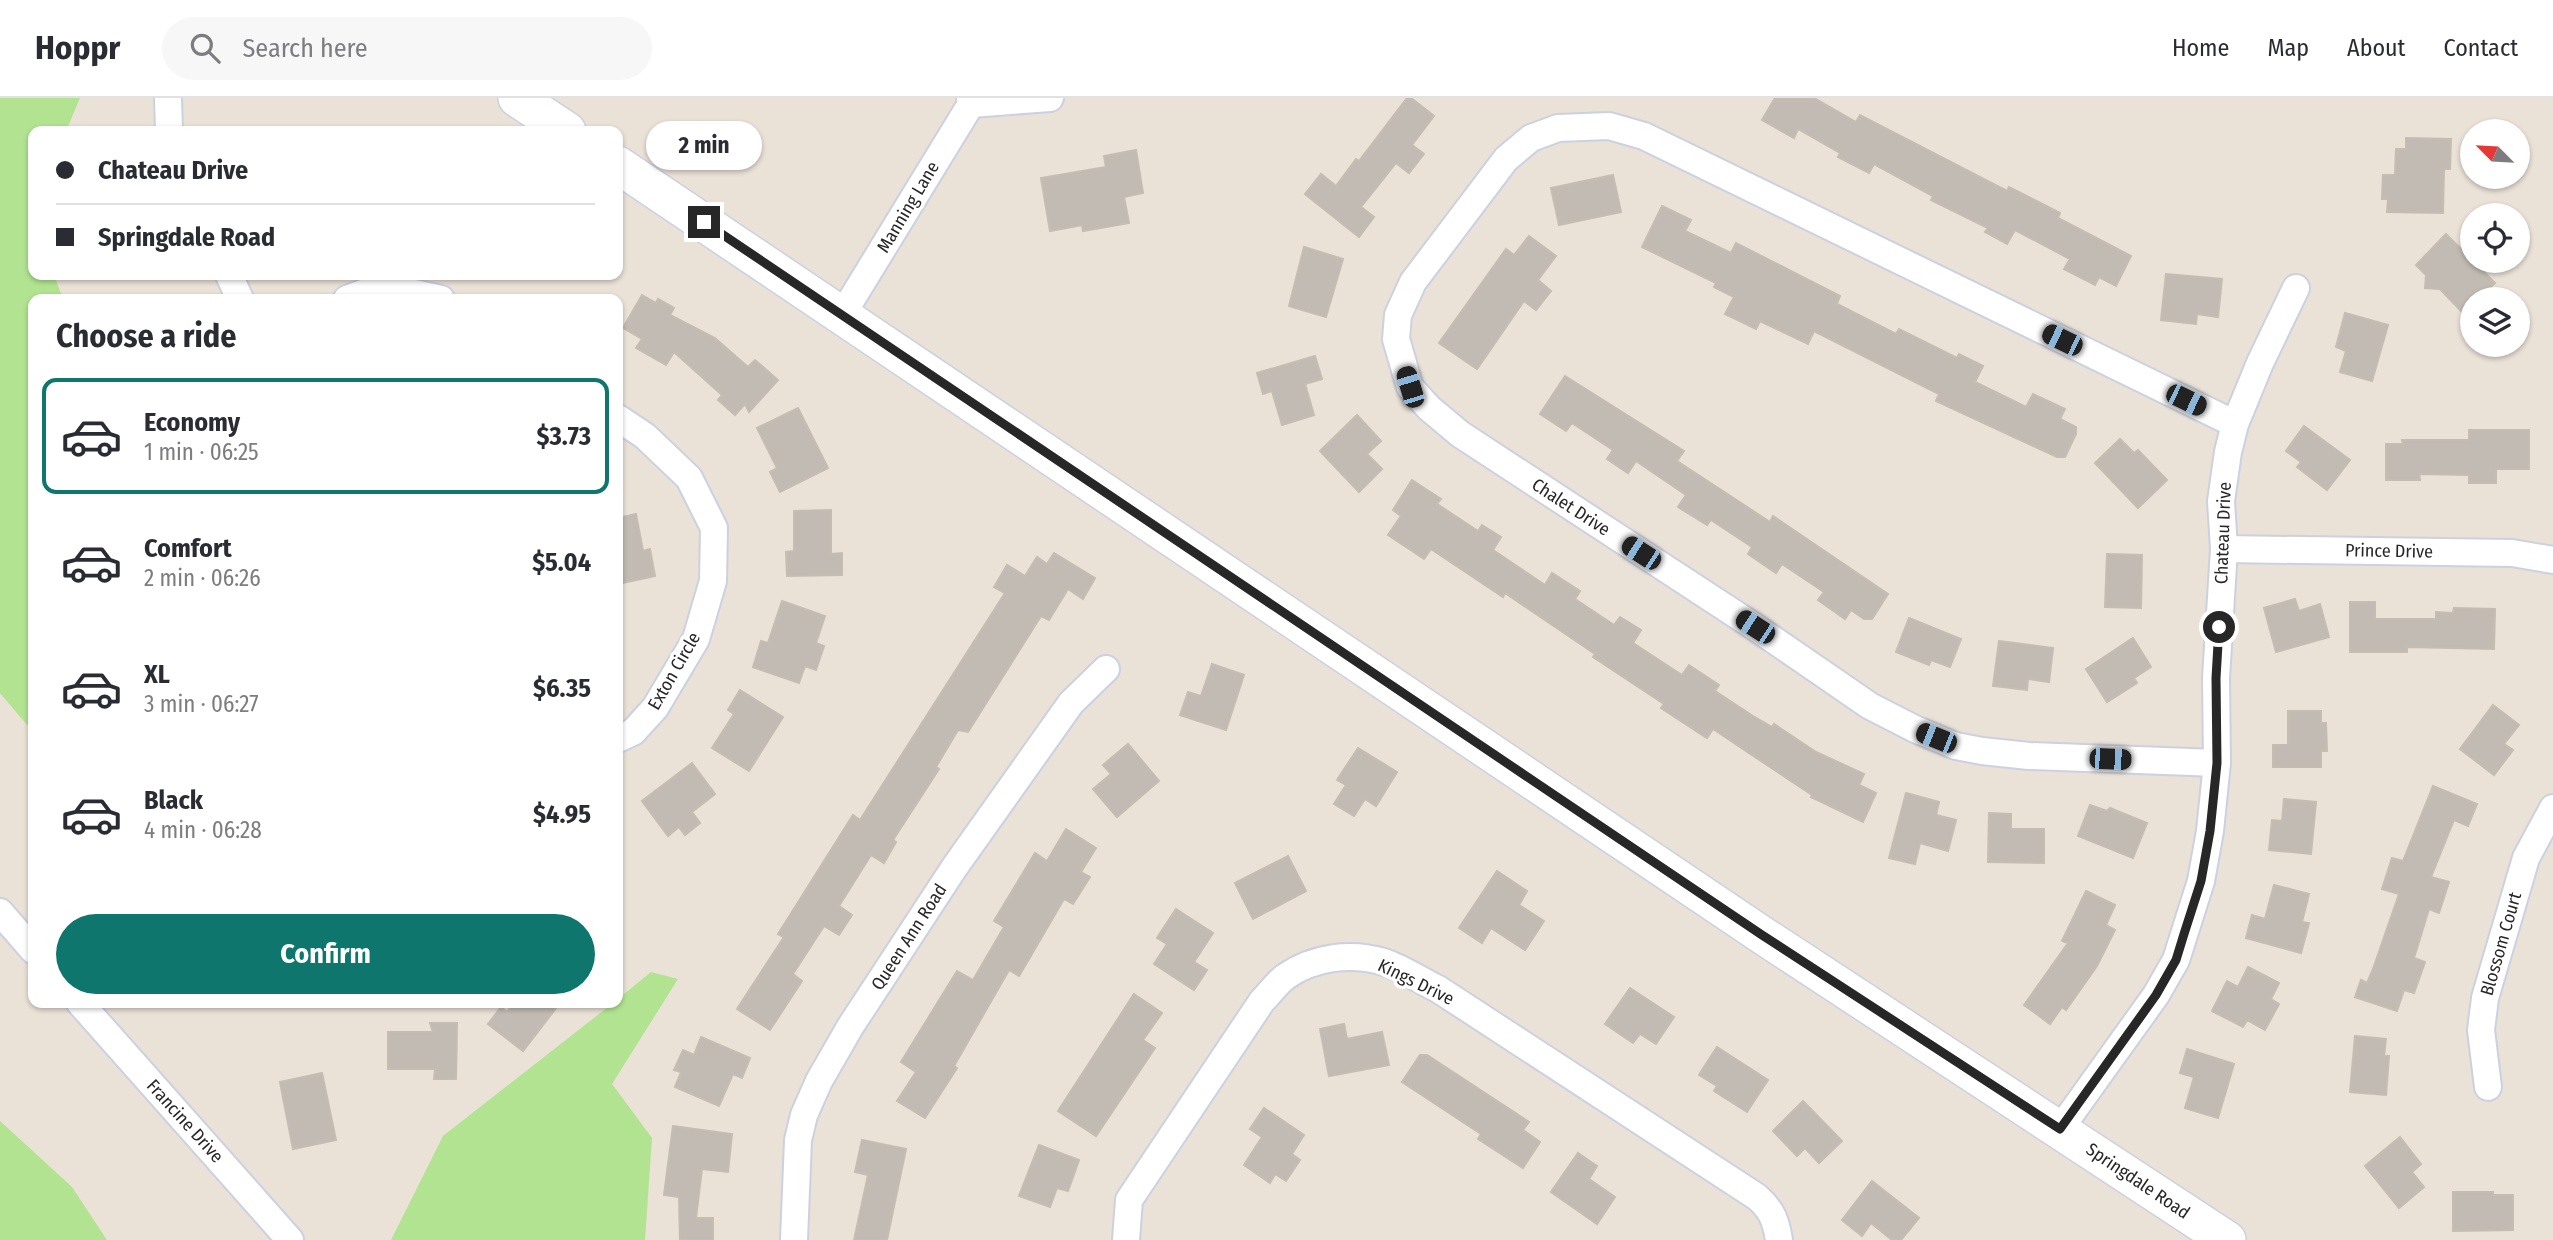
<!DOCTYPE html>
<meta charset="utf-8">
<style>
:root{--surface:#fff;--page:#f7f7f7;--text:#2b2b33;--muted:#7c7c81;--line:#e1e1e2;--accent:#0f766e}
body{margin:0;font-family:"Fira Sans Condensed",sans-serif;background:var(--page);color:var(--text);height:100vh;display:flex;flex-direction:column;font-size:26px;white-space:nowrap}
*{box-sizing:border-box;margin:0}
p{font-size:23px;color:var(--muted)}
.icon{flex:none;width:38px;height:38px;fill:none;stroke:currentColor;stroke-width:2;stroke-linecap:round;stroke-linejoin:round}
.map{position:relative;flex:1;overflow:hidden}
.drawer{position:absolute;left:28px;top:196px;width:595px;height:714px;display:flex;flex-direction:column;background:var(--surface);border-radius:14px;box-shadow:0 2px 5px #0004}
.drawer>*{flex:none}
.guide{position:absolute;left:28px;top:28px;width:595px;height:154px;border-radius:14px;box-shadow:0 2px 5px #0004;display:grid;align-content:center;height:154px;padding:0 28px;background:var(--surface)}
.needle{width:46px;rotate:294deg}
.controls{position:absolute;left:2460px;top:21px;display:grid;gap:14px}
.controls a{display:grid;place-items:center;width:70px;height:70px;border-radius:50%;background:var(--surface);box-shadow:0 2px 5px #0004;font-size:35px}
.end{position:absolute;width:32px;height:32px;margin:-16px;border:9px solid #272727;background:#fff;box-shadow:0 0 0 4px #fff}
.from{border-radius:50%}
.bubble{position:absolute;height:49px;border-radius:24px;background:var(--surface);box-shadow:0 2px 5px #0004;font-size:23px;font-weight:700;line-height:49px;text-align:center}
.car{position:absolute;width:21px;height:42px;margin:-21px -10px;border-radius:9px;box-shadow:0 0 5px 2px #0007;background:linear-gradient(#222 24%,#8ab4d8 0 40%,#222 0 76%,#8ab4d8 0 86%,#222 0)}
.guide b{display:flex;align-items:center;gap:24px;height:66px;font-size:26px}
.guide b+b{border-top:2px solid var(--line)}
.guide i{width:18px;height:18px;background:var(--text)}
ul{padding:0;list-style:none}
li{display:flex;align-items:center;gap:21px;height:116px;margin:0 14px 10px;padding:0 14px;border:4px solid transparent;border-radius:14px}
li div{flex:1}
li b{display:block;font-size:26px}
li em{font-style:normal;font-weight:700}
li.selected{border-color:var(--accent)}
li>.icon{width:63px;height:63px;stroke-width:1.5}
h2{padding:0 28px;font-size:32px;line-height:84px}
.action{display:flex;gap:14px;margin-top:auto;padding:14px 28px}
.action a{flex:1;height:80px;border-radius:42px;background:var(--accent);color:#fff;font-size:28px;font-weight:700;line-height:80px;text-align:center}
header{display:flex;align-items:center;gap:42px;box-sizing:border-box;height:98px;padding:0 35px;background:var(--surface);border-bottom:2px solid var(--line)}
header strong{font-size:33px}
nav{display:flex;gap:38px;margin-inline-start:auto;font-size:24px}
.search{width:490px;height:63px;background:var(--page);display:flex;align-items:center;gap:18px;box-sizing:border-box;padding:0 24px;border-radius:38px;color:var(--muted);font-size:26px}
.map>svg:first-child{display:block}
.green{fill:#b1e391}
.building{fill:#c2bbb4;stroke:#c5bdb1;stroke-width:2}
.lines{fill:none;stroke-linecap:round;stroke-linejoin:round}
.minor-casing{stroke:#ccd1e1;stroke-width:30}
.secondary-casing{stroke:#ccd1e1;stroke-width:40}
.minor{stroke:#fff;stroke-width:26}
.secondary{stroke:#fff;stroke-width:37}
.route{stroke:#272727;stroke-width:9}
.labels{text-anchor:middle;stroke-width:7;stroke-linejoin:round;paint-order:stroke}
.street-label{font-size:18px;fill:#272727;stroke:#fff}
</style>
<header>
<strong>Hoppr</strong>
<div class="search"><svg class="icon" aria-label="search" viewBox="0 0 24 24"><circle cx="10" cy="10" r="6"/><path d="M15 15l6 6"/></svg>Search here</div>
<nav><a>Home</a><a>Map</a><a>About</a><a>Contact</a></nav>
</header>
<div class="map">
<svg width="2553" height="1142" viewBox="0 0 2553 1142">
<rect width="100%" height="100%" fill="#eae1d7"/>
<g class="green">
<path d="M 0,0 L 80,0 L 66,33 L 33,33 L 33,177 L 54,177 L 63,201 L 33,201 L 33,634 L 0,595 Z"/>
<path d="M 651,874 L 678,881 L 612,986 L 652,1040 L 645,1142 L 391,1142 L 443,1038 L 613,905 L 618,905 L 618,901 Z"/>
<path d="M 0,1023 L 72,1089 L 107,1142 L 0,1142 Z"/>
</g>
<g class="building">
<path d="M 1407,0 L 1411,0 L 1434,18 L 1412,47 L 1424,56 L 1409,75 L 1396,65 L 1361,109 L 1374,119 L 1359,139 L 1305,96 L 1321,76 L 1336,88 L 1356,61 L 1359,63 Z"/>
<path d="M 1775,0 L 1814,0 L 1856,24 L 1860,17 L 2007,93 L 2009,89 L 2060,115 L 2058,120 L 2131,158 L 2116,188 L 2099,179 L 2095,187 L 2064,171 L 2070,161 L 2015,132 L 2007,146 L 1985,134 L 1988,130 L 1931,102 L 1933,98 L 1874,66 L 1869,75 L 1838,59 L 1840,55 L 1798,31 L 1794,40 L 1762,22 Z"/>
<path d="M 2406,40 L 2451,41 L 2450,71 L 2444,71 L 2443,115 L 2387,114 L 2388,101 L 2382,101 L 2383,77 L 2395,77 L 2396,51 L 2406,51 Z"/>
<path d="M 1136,52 L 1143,95 L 1124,99 L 1129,125 L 1083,133 L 1082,127 L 1050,133 L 1041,80 L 1106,69 L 1104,58 Z"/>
<path d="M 1613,77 L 1621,114 L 1559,127 L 1551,90 Z"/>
<path d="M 1662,108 L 1691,122 L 1685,133 L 1731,155 L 1736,145 L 1840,198 L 1837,206 L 1896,236 L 1899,231 L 1957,260 L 1959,256 L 1983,268 L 1975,284 L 2026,309 L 2033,296 L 2065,311 L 2060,321 L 2076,329 L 2076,336 L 2065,359 L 2057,359 L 1936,303 L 1939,296 L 1814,233 L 1808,246 L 1760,223 L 1756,231 L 1725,216 L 1734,199 L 1714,189 L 1716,185 L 1642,149 Z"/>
<path d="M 2446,136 L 2495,185 L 2478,201 L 2473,201 L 2473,207 L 2464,216 L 2440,191 L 2425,190 L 2426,177 L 2416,167 Z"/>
<path d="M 1529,138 L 1556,158 L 1538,182 L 1551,193 L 1536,212 L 1524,203 L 1477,271 L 1439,245 L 1506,151 L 1514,157 Z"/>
<path d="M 1304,149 L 1343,161 L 1326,219 L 1289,208 Z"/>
<path d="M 2166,176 L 2222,181 L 2218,219 L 2197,216 L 2196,226 L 2161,222 Z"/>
<path d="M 642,197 L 656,205 L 658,201 L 674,210 L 670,217 L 715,240 L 748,269 L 755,262 L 778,282 L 749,314 L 745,306 L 735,317 L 718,302 L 722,297 L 674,254 L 666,267 L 636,250 L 642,241 L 623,230 Z"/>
<path d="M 2345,215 L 2388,227 L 2372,283 L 2340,274 L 2346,253 L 2336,249 Z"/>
<path d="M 1315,258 L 1322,281 L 1305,286 L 1314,317 L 1282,327 L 1272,293 L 1263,296 L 1257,275 Z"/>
<path d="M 1565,278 L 1684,353 L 1677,363 L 1770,424 L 1773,418 L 1888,496 L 1872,521 L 1864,521 L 1851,512 L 1845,521 L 1818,502 L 1824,494 L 1782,466 L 1776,475 L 1748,456 L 1752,449 L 1711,422 L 1707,427 L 1678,409 L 1686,397 L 1636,363 L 1628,375 L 1607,361 L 1613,352 L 1572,325 L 1566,333 L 1540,316 Z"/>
<path d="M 798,310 L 828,370 L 780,394 L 770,374 L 777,370 L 757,330 Z"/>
<path d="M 1357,317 L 1381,343 L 1367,356 L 1382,371 L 1359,394 L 1320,353 Z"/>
<path d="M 2304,328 L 2350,362 L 2327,392 L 2297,369 L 2301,364 L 2286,353 Z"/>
<path d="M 2469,332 L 2529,332 L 2529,371 L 2496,371 L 2496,385 L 2469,385 L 2469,377 L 2419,376 L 2420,382 L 2386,382 L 2386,346 L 2403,346 L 2402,342 L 2469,342 Z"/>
<path d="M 2120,341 L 2134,355 L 2138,352 L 2167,382 L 2138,410 L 2095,365 Z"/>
<path d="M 1412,382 L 1441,401 L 1437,406 L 1478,433 L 1482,427 L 1501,439 L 1493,452 L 1545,487 L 1552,475 L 1580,493 L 1575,501 L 1614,527 L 1620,519 L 1641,532 L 1633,545 L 1682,577 L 1689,567 L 1719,587 L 1715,593 L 1753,618 L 1772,629 L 1774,626 L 1816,654 L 1864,676 L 1859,687 L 1876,695 L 1863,724 L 1811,699 L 1812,697 L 1713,631 L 1707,640 L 1661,610 L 1664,606 L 1593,559 L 1595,556 L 1505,495 L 1503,499 L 1431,451 L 1424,461 L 1388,437 L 1401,418 L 1393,412 Z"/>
<path d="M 831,412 L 831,456 L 842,455 L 842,477 L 787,478 L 786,454 L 794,453 L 794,413 Z"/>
<path d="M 636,416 L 643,453 L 650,451 L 655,478 L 618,486 L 618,420 Z"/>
<path d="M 1054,455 L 1095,480 L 1083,501 L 1068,491 L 1049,522 L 1041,518 L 968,634 L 958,632 L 936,669 L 939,671 L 893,742 L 896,744 L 884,765 L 871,757 L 839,808 L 852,817 L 839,837 L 824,828 L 793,876 L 802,883 L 770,932 L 737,911 L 784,839 L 778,836 L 853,717 L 860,722 L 1005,495 L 994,489 L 1007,467 L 1025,478 L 1037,459 L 1047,466 Z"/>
<path d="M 2107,456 L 2142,457 L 2141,510 L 2105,509 Z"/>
<path d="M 2295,501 L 2299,513 L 2320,506 L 2329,539 L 2276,554 L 2264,510 Z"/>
<path d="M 782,503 L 825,518 L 816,545 L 824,548 L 816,572 L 805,568 L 799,585 L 753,569 L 761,543 L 768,545 Z"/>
<path d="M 2350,504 L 2375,504 L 2375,521 L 2436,521 L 2436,514 L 2453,515 L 2454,510 L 2495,511 L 2494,551 L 2407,549 L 2407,554 L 2350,554 Z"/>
<path d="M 1909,520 L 1961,541 L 1950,569 L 1931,562 L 1929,567 L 1896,554 Z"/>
<path d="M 2133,540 L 2151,569 L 2134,580 L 2137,585 L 2107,604 L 2086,571 Z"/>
<path d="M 1999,543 L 2053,550 L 2049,584 L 2028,581 L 2027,592 L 1993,588 Z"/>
<path d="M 1212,566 L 1244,577 L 1226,632 L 1180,617 L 1188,594 L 1201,598 Z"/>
<path d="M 740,592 L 783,619 L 749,673 L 712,650 L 734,616 L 728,612 Z"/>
<path d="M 2493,607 L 2519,627 L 2504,646 L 2513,652 L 2494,677 L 2460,651 Z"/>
<path d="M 2288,613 L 2321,613 L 2321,625 L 2326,625 L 2327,653 L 2321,653 L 2321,669 L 2273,669 L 2273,647 L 2288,647 Z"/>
<path d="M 1128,646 L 1159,683 L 1117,719 L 1093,691 L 1111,676 L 1103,667 Z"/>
<path d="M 1358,650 L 1397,674 L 1376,708 L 1365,701 L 1354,718 L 1334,706 L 1346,687 L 1337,682 Z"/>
<path d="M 692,665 L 715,696 L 692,714 L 700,725 L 685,737 L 679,729 L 668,738 L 642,703 Z"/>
<path d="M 2433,688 L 2477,706 L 2468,728 L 2454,722 L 2431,779 L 2449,784 L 2439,815 L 2429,811 L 2414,860 L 2425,864 L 2414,895 L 2404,892 L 2397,913 L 2355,899 L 2361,882 L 2367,885 L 2373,871 L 2399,796 L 2382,791 L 2392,760 L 2403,763 Z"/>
<path d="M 1906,695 L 1939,704 L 1936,717 L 1956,722 L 1948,753 L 1920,745 L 1915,766 L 1889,760 Z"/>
<path d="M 2284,701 L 2316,704 L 2311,756 L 2269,752 L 2272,722 L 2282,723 Z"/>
<path d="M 2090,707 L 2107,713 L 2110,710 L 2147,725 L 2133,760 L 2078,738 Z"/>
<path d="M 1989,715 L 2011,716 L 2011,731 L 2044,731 L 2044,765 L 1988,764 Z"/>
<path d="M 1066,731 L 1096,750 L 1081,774 L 1090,779 L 1073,806 L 1064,801 L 1019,878 L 1009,872 L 954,968 L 957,970 L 925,1020 L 897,1003 L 916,974 L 901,964 L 957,873 L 973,882 L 1004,829 L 994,823 L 1035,755 L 1047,763 Z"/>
<path d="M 1288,758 L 1306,793 L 1253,821 L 1235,785 Z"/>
<path d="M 1497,773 L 1527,793 L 1519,807 L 1544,823 L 1525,852 L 1491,830 L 1482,845 L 1459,830 Z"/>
<path d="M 2274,787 L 2309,796 L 2302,824 L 2309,825 L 2301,855 L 2246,840 L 2252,817 L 2265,821 Z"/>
<path d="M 2086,793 L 2115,807 L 2106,827 L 2115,832 L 2097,868 L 2066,912 L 2062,909 L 2050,926 L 2024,907 L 2068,845 L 2062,843 Z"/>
<path d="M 1176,811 L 1213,835 L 1194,864 L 1207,872 L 1194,892 L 1154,866 L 1167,846 L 1157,840 Z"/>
<path d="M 2248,869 L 2279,885 L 2271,901 L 2279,906 L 2265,932 L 2247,922 L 2243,929 L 2212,913 L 2227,883 L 2238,889 Z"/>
<path d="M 1630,890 L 1674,919 L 1656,946 L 1640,936 L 1633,945 L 1605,926 Z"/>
<path d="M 1134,896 L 1162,915 L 1143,942 L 1155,950 L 1096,1038 L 1058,1013 Z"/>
<path d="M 514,905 L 560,905 L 523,953 L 488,926 L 501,909 L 507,914 Z"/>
<path d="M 430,925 L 457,925 L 456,981 L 434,981 L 435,971 L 388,971 L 388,934 L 433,934 Z"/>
<path d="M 1344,926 L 1347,941 L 1382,934 L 1389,967 L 1329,978 L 1320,931 Z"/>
<path d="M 2355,938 L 2386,941 L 2384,958 L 2389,958 L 2386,997 L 2350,994 Z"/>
<path d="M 701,939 L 750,960 L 742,980 L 733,976 L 719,1008 L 675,989 L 681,974 L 674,972 L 683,952 L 694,957 Z"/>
<path d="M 1717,949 L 1768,982 L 1747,1014 L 1714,993 L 1717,988 L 1699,977 Z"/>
<path d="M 2187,951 L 2234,966 L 2218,1020 L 2185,1010 L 2194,979 L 2180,975 Z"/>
<path d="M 1420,957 L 1427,957 L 1529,1024 L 1523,1032 L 1540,1044 L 1523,1070 L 1478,1041 L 1481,1036 L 1402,984 Z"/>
<path d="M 322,975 L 336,1042 L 293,1051 L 280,984 Z"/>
<path d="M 1803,1003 L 1842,1043 L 1819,1065 L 1805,1050 L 1797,1058 L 1773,1033 Z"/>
<path d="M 1264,1010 L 1304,1037 L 1292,1056 L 1300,1062 L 1286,1083 L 1275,1076 L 1270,1085 L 1244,1067 L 1262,1039 L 1250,1031 Z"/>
<path d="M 673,1028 L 732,1036 L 728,1074 L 702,1071 L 696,1120 L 713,1120 L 713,1142 L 680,1142 L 679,1099 L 664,1097 Z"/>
<path d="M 2400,1039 L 2421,1066 L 2412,1074 L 2424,1089 L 2399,1110 L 2365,1068 Z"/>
<path d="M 862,1042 L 906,1051 L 887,1142 L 854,1142 L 868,1077 L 855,1074 Z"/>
<path d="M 1039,1047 L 1079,1062 L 1068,1093 L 1057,1090 L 1050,1109 L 1019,1098 Z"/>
<path d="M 1578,1055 L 1597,1068 L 1589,1081 L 1615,1099 L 1597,1126 L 1551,1094 Z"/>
<path d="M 1872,1083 L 1919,1120 L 1901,1142 L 1892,1142 L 1871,1125 L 1862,1138 L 1842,1122 Z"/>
<path d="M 2453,1094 L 2493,1094 L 2493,1097 L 2513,1097 L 2513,1132 L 2453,1133 Z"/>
</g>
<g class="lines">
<defs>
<g id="minor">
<path d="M 168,0 L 169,33"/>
<path d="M 971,6 L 1050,0"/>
<path d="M 229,177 L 240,201"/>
<path d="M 347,201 L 382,188 L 441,201"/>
<path d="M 842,217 L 971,6 L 970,0"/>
<path d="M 618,320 L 645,338 L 689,380 L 714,430 L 713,483 L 696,541 L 655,610 L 633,634 L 618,641"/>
<path d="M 2224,451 L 2512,455 L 2553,462"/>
<path d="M 2217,665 L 2029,658 L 1982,653 L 1956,648 L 1915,631 L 1870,608 L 1755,529 L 1460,336 L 1429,310 L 1410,289 L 1396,241 L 1398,217 L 1413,184 L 1506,61 L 1531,40 L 1558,30 L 1609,28 L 1644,38 L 2235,326"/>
<path d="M 0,814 L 33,852"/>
<path d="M 80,905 L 290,1142"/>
<path d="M 2488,989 L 2481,932 L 2485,900 L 2526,760 L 2553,710"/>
<path d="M 2060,1031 L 2156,897 L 2176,862 L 2201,783 L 2210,733 L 2217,665 L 2216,580 L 2224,451 L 2221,403 L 2228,354 L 2235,326 L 2260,265 L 2296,190"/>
<path d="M 794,1142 L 798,1042 L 804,1017 L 819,983 L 850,929 L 954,770 L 1071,605 L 1106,571"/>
<path d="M 1126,1142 L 1129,1102 L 1262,903 C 1270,895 1277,885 1285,879 C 1313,859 1351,854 1384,864 C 1402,870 1420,882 1438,891 L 1757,1099 C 1772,1112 1776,1123 1779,1142"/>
</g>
<g id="secondary">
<path d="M 517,0 L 567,33"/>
<path d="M 618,67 L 1762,837 L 2227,1142"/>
</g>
</defs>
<use href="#minor" class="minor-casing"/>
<use href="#secondary" class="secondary-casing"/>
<use href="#minor" class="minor"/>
<use href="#secondary" class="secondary"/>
</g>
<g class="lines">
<path class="route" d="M 704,124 L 1762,837 L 2060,1031 L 2156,897 L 2176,862 L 2184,836 L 2201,783 L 2210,733 L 2217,665 L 2216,580 L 2219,529"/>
</g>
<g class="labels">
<g class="street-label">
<text transform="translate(908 109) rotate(-59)" y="6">Manning Lane</text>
<text transform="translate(1571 409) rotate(33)" y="6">Chalet Drive</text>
<text transform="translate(2223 435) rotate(-88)" y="6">Chateau Drive</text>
<text transform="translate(2389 453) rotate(1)" y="6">Prince Drive</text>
<text transform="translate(674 573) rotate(-60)" y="6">Exton Circle</text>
<text transform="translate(909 839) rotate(-57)" y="6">Queen Ann Road</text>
<text transform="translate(2501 846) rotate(-74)" y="6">Blossom Court</text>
<text transform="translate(1416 884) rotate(26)" y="6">Kings Drive</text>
<text transform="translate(185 1023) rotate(48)" y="6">Francine Drive</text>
<text transform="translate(2138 1083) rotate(34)" y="6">Springdale Road</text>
</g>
</g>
</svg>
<div class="controls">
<a><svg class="needle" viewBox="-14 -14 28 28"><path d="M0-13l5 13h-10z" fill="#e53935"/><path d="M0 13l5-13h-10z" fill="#7c7c81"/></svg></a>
<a><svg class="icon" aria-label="locate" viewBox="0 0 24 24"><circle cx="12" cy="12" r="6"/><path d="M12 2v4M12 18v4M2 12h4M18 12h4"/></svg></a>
<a><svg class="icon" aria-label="layers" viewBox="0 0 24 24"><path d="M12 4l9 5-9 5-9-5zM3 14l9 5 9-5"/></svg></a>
</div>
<i class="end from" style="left:2219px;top:529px"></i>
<i class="end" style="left:704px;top:124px"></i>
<div class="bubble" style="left:646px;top:23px;width:116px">2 min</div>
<i class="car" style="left:2062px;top:242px;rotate:296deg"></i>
<i class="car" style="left:1410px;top:289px;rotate:343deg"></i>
<i class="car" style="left:2186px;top:302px;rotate:116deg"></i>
<i class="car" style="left:1641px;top:455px;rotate:303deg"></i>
<i class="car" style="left:1755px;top:529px;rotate:303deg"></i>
<i class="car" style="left:1936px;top:640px;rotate:292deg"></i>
<i class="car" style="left:2110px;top:661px;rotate:92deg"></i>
<div class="guide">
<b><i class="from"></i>Chateau Drive</b>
<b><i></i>Springdale Road</b>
</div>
<section class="drawer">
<h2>Choose a ride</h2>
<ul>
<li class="selected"><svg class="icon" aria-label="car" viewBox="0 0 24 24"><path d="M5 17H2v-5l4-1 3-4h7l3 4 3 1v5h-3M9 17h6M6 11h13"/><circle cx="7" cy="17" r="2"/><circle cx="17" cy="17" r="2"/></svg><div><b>Economy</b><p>1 min · 06:25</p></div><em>$3.73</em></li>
<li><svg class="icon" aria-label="car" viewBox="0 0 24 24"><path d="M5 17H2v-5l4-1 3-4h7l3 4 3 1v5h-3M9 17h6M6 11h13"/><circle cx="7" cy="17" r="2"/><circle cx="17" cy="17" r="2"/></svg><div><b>Comfort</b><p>2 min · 06:26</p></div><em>$5.04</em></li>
<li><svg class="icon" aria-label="car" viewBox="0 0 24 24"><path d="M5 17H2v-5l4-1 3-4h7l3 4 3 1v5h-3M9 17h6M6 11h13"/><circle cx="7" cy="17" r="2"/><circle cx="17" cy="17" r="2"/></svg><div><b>XL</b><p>3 min · 06:27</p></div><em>$6.35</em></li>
<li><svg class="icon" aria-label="car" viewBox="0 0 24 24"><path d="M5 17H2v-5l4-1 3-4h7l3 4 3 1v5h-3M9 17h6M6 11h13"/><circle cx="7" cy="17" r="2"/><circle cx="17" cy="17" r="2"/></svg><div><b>Black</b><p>4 min · 06:28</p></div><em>$4.95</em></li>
</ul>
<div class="action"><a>Confirm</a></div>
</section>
</div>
